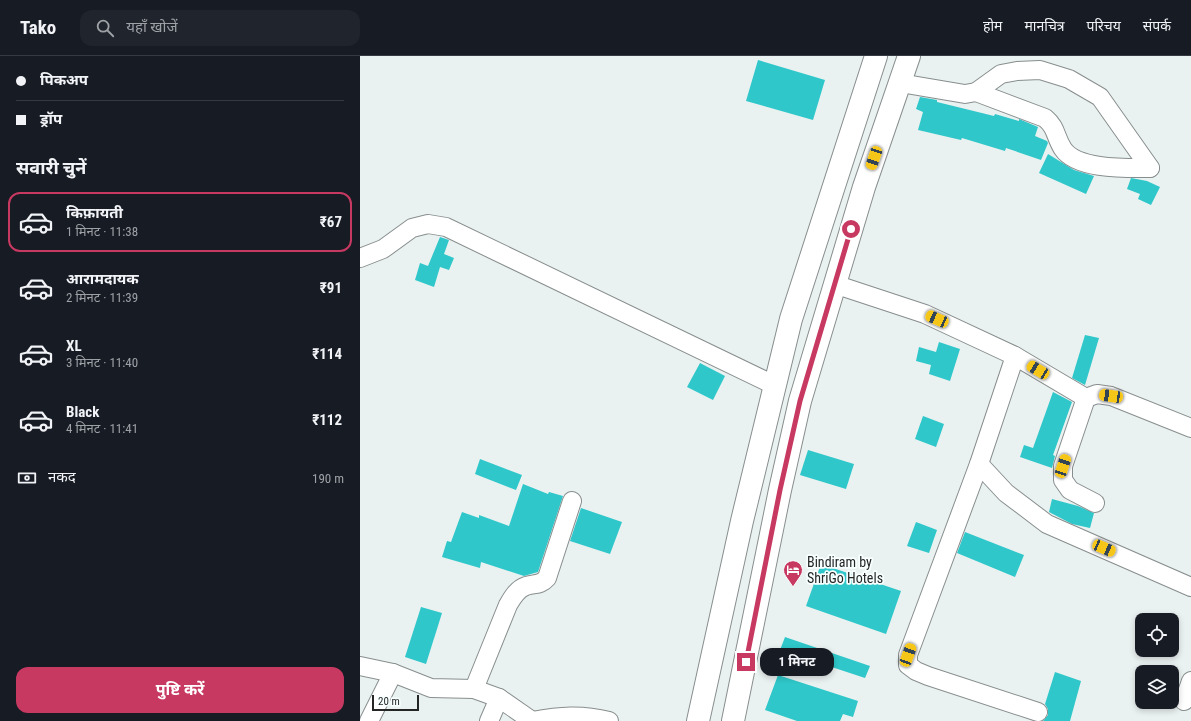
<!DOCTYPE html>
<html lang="hi">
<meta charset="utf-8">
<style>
:root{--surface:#171b24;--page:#20242c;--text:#f1f3f6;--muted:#9ea1a6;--line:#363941;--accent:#c83962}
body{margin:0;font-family:"Roboto Condensed","Noto Sans Devanagari",sans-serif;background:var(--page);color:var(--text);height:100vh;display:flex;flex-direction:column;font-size:15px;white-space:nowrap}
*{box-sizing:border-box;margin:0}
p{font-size:13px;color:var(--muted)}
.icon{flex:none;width:22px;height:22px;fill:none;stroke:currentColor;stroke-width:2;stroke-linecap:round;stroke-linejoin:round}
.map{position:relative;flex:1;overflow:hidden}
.details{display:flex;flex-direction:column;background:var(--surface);width:360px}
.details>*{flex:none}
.top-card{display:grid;align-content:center;height:88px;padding:0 16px;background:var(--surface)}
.controls{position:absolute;left:775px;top:557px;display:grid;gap:8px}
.controls a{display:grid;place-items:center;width:44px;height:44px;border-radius:8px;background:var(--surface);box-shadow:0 2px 6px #0003;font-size:20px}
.scale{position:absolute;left:12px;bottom:10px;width:47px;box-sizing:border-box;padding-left:4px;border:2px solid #242626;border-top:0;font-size:11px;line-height:14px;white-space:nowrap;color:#242626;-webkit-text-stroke:3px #f8ffff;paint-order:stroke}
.end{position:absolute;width:18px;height:18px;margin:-9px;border:5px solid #c83962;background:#fff;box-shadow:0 0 0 2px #fff}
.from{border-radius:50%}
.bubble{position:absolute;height:28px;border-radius:12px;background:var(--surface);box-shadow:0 2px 6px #0003;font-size:13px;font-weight:700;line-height:28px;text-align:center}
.car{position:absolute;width:12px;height:24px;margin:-12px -6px;border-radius:5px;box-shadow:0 0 3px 1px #0007;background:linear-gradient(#f5c518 24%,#345 0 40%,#f5c518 0 76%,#345 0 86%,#f5c518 0)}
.top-card b{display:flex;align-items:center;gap:14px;height:38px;font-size:15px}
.top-card b+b{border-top:1px solid var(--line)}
.top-card i{width:10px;height:10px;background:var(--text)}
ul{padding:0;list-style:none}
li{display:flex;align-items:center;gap:12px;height:60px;margin:0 8px 6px;padding:0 8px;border:2px solid transparent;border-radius:12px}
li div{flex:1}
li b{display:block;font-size:15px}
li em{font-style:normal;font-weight:700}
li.on{border-color:var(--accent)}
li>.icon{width:36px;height:36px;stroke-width:1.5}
h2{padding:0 16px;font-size:18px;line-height:48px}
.pay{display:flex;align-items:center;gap:10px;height:44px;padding:0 16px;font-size:15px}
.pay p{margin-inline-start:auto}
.primary-button{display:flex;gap:8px;margin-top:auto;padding:8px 16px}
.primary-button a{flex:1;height:46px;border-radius:12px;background:var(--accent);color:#fff;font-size:16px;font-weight:700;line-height:46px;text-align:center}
header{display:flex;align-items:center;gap:24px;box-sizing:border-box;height:56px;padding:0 20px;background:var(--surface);border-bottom:1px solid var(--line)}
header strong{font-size:19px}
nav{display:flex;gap:22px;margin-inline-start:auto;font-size:14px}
.search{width:280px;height:36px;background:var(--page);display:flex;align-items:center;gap:10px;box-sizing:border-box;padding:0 14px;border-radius:12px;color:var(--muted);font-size:15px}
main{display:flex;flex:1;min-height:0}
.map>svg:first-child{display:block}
.building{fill:#2fc7c9}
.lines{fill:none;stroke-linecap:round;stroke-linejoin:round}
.street-casing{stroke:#888e8e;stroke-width:20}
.highway-casing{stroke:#888e8e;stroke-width:24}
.street{stroke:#fff;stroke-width:18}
.highway{stroke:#fff;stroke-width:22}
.route{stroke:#c83962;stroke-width:5}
.labels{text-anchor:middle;stroke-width:3.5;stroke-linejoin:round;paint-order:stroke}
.poi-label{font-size:14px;fill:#242626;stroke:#f8ffff;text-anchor:start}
</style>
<header>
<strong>Tako</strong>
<div class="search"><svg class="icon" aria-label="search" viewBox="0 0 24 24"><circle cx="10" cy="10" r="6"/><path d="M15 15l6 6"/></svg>यहाँ खोजें</div>
<nav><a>होम</a><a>मानचित्र</a><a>परिचय</a><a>संपर्क</a></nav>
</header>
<main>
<section class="details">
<div class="top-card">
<b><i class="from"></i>पिकअप</b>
<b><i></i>ड्रॉप</b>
</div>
<h2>सवारी चुनें</h2>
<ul>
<li class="on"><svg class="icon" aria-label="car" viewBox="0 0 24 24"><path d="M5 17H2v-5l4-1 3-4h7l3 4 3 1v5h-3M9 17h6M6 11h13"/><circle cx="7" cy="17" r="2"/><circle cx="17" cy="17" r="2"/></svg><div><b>किफ़ायती</b><p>1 मिनट · 11:38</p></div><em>₹67</em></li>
<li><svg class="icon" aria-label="car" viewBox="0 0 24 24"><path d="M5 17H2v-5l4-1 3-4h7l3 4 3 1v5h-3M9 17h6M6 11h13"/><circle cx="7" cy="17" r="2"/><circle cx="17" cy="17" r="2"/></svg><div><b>आरामदायक</b><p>2 मिनट · 11:39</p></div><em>₹91</em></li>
<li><svg class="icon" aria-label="car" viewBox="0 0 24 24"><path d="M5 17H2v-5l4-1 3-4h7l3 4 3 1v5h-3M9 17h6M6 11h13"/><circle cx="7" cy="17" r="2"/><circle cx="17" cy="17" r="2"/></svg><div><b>XL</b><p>3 मिनट · 11:40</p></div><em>₹114</em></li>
<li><svg class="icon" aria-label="car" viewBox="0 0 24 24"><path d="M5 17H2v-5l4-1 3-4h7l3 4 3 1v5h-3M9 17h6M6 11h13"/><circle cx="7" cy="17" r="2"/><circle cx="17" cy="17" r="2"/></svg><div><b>Black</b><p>4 मिनट · 11:41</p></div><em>₹112</em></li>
</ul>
<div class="pay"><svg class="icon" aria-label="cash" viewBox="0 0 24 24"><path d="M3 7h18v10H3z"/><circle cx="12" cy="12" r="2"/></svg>नकद<p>190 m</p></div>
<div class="primary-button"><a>पुष्टि करें</a></div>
</section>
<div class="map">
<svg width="831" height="665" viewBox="0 0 831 665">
<rect width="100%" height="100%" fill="#eaf1f1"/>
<g class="building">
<path d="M 398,4 L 465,24 L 453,64 L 386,45 Z"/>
<path d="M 560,41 L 577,44 L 577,46 L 634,60 L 635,58 L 659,65 L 659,63 L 678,71 L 675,80 L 687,85 L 688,87 L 681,104 L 646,92 L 645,95 L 602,82 L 601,84 L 558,74 L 563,56 L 556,53 Z"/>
<path d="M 688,98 L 714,114 L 734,120 L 726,138 L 679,117 Z"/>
<path d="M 771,122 L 787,125 L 800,131 L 791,149 L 778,143 L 780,138 L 767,133 Z"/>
<path d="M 80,181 L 89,184 L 84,198 L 94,202 L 89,214 L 80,211 L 74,231 L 55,224 L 60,207 L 68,210 Z"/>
<path d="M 725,279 L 739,282 L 725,329 L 712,322 Z"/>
<path d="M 579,286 L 600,293 L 590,325 L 569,318 L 571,309 L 556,305 L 559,291 L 576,296 Z"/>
<path d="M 340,307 L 365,320 L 353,344 L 327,331 Z"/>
<path d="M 693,336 L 712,346 L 693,399 L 695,400 L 692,412 L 660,401 L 664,389 L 673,392 Z"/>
<path d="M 563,360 L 584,368 L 576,391 L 555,383 Z"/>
<path d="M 448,394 L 494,408 L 486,433 L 440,419 Z"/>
<path d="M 120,403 L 162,419 L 156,434 L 115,418 Z"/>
<path d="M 163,428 L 188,438 L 189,436 L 203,440 L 178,516 L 164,520 L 121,506 L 120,512 L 82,501 L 87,485 L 91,486 L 102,456 L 119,462 L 119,459 L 149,470 Z"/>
<path d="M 692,443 L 718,450 L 734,457 L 730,472 L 712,468 L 689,456 Z"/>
<path d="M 221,452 L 262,466 L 250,498 L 210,485 Z"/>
<path d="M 556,466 L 577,474 L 569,497 L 547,490 Z"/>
<path d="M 605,476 L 664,499 L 655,521 L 597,497 Z"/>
<path d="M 461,508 L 541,535 L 526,578 L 446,550 Z"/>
<path d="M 61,551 L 82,557 L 66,608 L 45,601 Z"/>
<path d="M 425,581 L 510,610 L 505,622 L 420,594 Z"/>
<path d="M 695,616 L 721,625 L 710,665 L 683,665 L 688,659 L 688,653 L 685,648 Z"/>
<path d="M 418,619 L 498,645 L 493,661 L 483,658 L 480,665 L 437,665 L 405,654 Z"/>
</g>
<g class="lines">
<defs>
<g id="street">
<path d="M 540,27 L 605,38 L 616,36 L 641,18 L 657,15 L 680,14 L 709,23 L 740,41 L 790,112"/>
<path d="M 616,36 L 685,62 C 697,72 695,81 703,93 C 717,114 767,112 790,112"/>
<path d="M 0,202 L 23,193 L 52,172 L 68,168 L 86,171 L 414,329"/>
<path d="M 474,228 L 565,258 L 655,300 L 619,408 L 548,599 L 548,609 L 556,615 L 568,620 L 678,656"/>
<path d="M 655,300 L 726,342"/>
<path d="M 619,408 L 646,437 L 687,468 L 831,531"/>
<path d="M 735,447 L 710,434 L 703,424 L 703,410 L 726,342 L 737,338 L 751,340 L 831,372"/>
<path d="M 0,610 L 33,617 L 71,632 L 114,633 L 139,642 L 172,665 C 200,660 221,658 249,665"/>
<path d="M 114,633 L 148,549 C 152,542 157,533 166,530 C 174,527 180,530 187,522 L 212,445"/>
<path d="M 824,645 L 831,625"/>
<path d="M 9,665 L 33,617"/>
<path d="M 129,665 L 139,642"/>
</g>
<g id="highway">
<path d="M 338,665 L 382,465 L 431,263 L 516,0"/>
<path d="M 373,665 L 420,434 L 440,345 L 504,131 L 549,0"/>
</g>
</defs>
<use href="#street" class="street-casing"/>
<use href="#highway" class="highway-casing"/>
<use href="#street" class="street"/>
<use href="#highway" class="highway"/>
</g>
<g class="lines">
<path class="route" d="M 386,606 L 420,434 L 440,345 L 491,173"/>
</g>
<defs>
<symbol id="hotel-pin" viewBox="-11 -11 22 30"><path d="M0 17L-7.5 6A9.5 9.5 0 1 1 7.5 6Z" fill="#c83962" stroke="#f8ffff"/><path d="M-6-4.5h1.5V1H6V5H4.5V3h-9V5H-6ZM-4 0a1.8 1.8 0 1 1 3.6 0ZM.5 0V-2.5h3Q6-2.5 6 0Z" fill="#fff"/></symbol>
</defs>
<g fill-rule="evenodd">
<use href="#hotel-pin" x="422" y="503" width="22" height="30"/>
</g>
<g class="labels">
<g class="poi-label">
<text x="447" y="511">Bindiram by<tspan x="447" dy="16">ShriGo Hotels</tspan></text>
</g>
</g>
</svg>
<div class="controls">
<a><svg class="icon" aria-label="locate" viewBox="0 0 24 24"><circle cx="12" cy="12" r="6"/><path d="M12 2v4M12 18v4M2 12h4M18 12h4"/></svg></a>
<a><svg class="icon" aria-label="layers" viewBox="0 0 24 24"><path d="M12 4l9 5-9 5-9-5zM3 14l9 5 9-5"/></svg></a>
</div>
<div class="scale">20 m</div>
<i class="end from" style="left:491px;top:173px"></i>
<i class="end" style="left:386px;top:606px"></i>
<div class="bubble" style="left:400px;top:592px;width:74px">1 मिनट</div>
<i class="car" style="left:514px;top:102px;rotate:199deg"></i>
<i class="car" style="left:577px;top:263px;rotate:294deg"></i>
<i class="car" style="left:678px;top:314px;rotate:301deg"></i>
<i class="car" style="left:751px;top:340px;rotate:278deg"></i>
<i class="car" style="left:703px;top:410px;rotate:18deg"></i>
<i class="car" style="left:744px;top:492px;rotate:113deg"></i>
<i class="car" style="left:548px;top:599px;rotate:20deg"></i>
</div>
</main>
